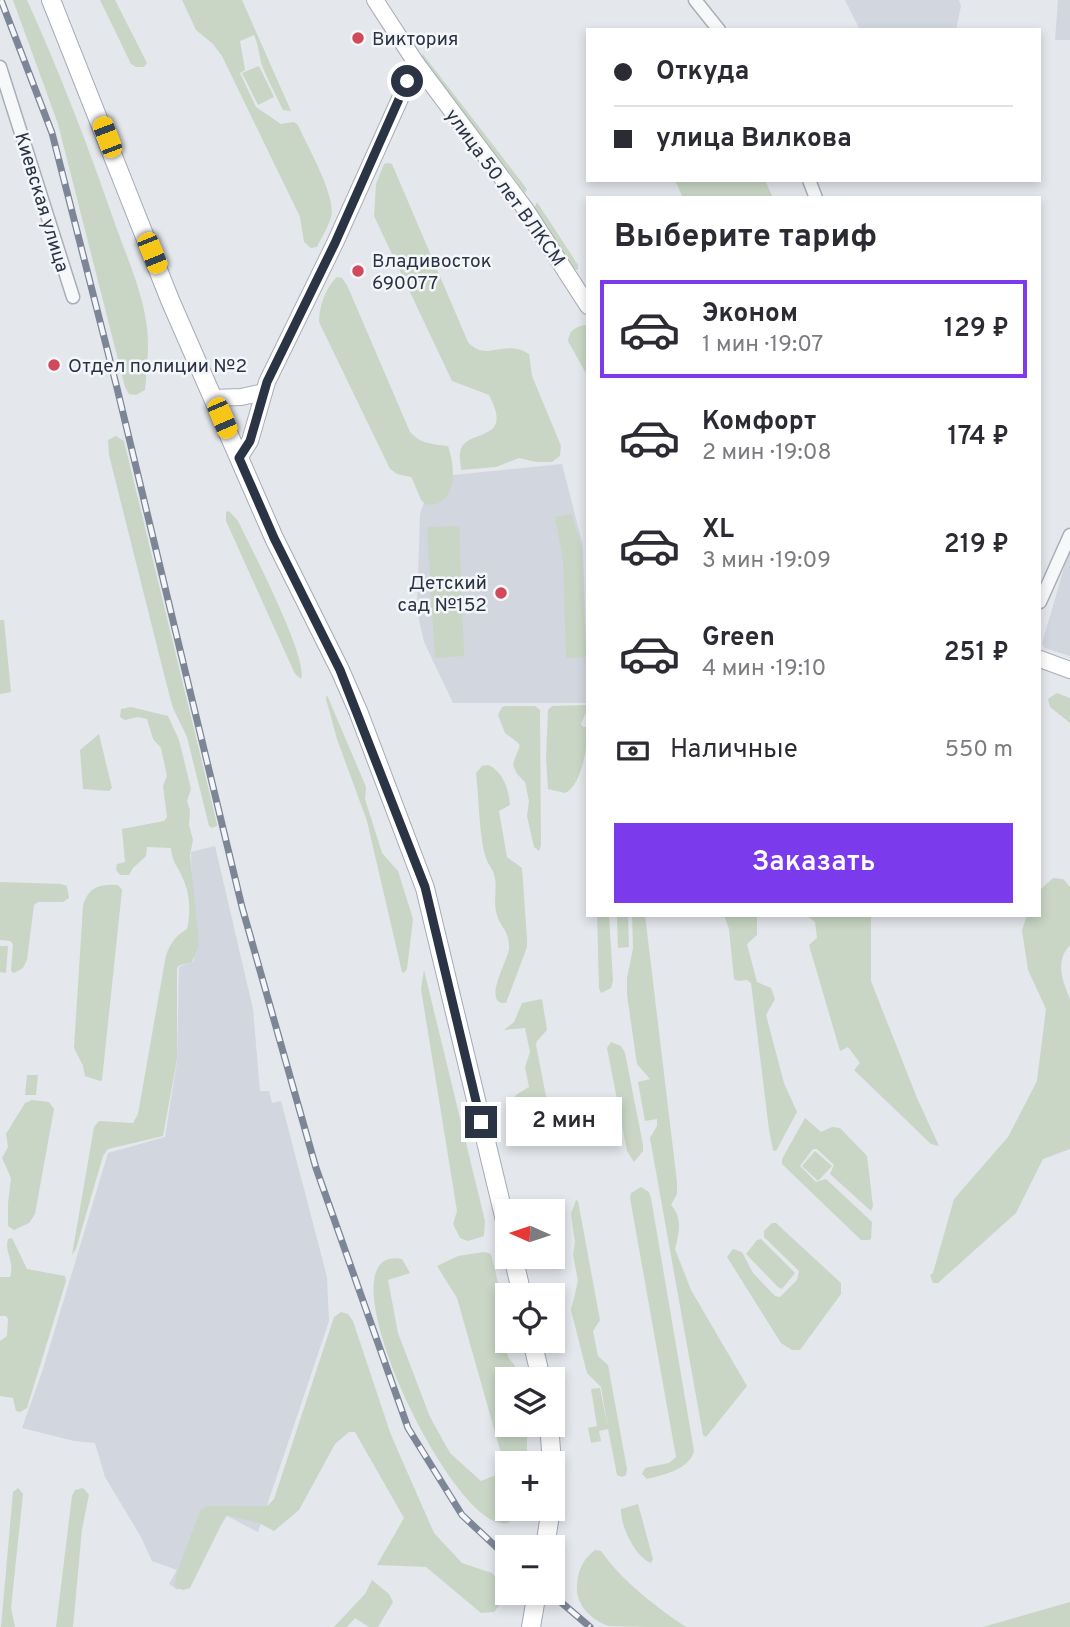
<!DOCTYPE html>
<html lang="ru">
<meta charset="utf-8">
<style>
:root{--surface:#fff;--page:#f7f7f7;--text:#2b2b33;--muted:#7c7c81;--line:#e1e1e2;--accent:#7c3aed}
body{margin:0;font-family:Overpass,sans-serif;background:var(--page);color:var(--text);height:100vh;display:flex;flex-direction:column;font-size:26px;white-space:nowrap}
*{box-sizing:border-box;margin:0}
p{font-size:23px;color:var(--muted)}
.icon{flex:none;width:38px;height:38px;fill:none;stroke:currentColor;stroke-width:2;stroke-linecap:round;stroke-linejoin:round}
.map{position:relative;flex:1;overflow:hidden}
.side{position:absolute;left:586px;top:196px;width:455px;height:721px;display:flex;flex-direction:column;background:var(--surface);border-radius:0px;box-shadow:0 4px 10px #0003}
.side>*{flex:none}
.guide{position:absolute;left:586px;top:28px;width:455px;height:154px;border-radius:0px;box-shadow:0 4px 10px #0003;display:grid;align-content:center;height:154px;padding:0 28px;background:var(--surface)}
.needle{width:46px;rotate:273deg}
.fabs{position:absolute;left:495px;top:1199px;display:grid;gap:14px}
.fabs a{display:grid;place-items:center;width:70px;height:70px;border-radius:0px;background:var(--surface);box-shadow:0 4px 10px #0003;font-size:35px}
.end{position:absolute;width:32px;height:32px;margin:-16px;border:9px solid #2b3445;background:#fff;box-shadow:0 0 0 4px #fff}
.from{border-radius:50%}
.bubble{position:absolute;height:49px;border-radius:0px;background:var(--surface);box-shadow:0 4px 10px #0003;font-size:23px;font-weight:600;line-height:49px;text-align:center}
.car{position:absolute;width:21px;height:42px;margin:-21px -10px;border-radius:9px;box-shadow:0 0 5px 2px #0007;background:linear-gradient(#f5c518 24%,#345 0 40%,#f5c518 0 76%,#345 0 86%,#f5c518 0)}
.guide b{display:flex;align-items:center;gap:24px;height:66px;font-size:26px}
.guide b+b{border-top:2px solid var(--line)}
.guide i{width:18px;height:18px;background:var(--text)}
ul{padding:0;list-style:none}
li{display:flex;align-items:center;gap:21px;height:98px;margin:0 14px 10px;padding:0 14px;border:4px solid transparent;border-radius:0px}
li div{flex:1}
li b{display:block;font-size:26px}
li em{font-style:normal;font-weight:600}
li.selected{border-color:var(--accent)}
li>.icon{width:63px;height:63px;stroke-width:1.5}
h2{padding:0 28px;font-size:32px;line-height:84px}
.pay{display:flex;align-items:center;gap:18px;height:77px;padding:0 28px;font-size:26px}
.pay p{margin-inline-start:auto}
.action{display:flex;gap:14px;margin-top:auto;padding:14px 28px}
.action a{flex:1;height:80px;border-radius:0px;background:var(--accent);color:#fff;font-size:28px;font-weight:600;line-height:80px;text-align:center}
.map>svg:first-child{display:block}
.built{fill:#d2d6de}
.green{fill:#c9d6c5}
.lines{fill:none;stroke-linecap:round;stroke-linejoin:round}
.minor-casing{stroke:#a9aeb7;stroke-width:15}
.secondary-casing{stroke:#a9aeb7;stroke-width:18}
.primary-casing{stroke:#a3abb8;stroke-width:20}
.minor{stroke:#f7f8fa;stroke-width:12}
.secondary{stroke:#fff;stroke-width:16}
.primary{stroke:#fff;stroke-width:18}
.rail-casing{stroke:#7d8696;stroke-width:7}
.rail{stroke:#f4f6f9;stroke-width:4.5;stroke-dasharray:13;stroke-linecap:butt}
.route{stroke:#2b3445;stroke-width:9}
.poi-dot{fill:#d1495b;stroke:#f4f6f9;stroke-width:2.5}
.labels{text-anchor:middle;stroke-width:5;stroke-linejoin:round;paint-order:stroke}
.poi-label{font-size:19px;fill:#2b3445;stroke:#f4f6f9;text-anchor:start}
.street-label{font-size:19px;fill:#2b3445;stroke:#f4f6f9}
</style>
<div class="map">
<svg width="1070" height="1627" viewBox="0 0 1070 1627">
<rect width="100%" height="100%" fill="#e4e7ec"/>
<g class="built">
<path d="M 845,0 L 959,0 L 961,6 L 956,30 L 860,30 Z"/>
<path d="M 1058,0 L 1070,0 L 1070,40 L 1055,40 Z"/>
<path d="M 562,464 L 583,546 L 588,703 L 453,703 L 424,642 L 417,611 L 420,514 L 433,477 Z"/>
<path d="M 1070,547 L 1070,656 L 1045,648 L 1042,644 Z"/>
<path d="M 215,846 L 253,1009 L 260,1091 L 269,1091 L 272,1103 L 281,1101 L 327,1277 L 329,1321 L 258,1532 L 227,1516 L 178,1590 L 169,1584 L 177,1570 L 152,1561 L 141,1537 L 105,1477 L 95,1443 L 74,1441 L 22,1428 L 43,1369 L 108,1153 L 165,1137 L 177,1061 L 179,967 L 194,961 L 191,852 Z"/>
</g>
<g class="green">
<path d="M 13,0 L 27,0 C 60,73 89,148 115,224 C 126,255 141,288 146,321 C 150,344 147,366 145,390 L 136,395 L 129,394 L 125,387 L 58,124 Z"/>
<path d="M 100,0 L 115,0 L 147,63 L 144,67 L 136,67 L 131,64 Z"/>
<path d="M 182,0 L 242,0 L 291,111 L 283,110 C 276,96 269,82 263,68 C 259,57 259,46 254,35 L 240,41 L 245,70 L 240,73 L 256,107 L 281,124 L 294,122 L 298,125 C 307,146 337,197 331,217 C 328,228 321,238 317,247 L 311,248 L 304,242 L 300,217 L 222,56 L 213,44 L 196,30 Z"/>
<path d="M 422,53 L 527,189 L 525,193 L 423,61 Z"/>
<path d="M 259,66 L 274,97 L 258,105 L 242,73 Z"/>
<path d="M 388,163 L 392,164 L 468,342 C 486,363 505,338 529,354 L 532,376 L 561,446 L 560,456 L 552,462 L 536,462 L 519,458 L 496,467 L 461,470 C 461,465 459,458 460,453 C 463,426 516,446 489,395 L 452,381 L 374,216 L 376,184 L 384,164 Z"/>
<path d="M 675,180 L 765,180 L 773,198 L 683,198 Z"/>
<path d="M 537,202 L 578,265 L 578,270 L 574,269 L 534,209 Z"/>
<path d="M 337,277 L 342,278 L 347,285 L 410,432 C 421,444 432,444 448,446 C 454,464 458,492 439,503 C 434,505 428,506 423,502 C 420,500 415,483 411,477 L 397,474 L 390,469 L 319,322 C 319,306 326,287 337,277 Z"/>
<path d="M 588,325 L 588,377 L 568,341 C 569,330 577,325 588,325 Z"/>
<path d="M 116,436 L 124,441 L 217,824 L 217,826 L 212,828 L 209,826 L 187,737 L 173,708 L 167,686 L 109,455 L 108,440 Z"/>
<path d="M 229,511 L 238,521 C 250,546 309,659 301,679 L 295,674 L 226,521 L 226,512 Z"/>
<path d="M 572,514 L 581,548 L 586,657 L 566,658 L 563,560 L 555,517 Z"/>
<path d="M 459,526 L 464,656 L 435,658 L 427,527 Z"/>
<path d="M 0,620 L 4,620 L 11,692 L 0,694 Z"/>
<path d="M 1057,693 L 1070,698 L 1070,723 L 1050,707 L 1048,699 Z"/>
<path d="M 327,695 L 366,787 L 365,799 L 382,853 L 398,871 L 413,919 L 407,969 L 404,973 L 402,972 L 367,821 L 337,739 L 326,699 Z"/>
<path d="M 586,705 L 588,708 L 581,724 L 583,727 L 588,727 C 588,744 582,786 565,793 L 548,789 L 546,758 L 548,710 L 552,706 Z"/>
<path d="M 506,706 L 535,706 L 540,710 L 541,845 L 539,851 L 534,847 L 527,816 L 529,801 L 525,782 L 517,774 L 513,765 C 519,741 527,749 505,733 L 498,715 L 502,707 Z"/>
<path d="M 131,707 L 168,716 L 179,740 L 191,789 L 187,801 L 190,810 L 189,825 L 193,840 L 190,855 L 199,944 L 192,962 L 178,966 L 177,970 L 177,1059 L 163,1136 L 108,1149 L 103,1156 L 76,1249 L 72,1255 L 94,1127 L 99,1121 L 133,1123 L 138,1114 L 166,955 C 171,943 175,936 187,929 C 191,914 190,893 183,879 C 178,866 172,863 171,848 L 147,847 L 146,856 L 133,868 L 129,875 L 120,875 L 116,870 L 117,864 L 125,862 L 122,829 L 164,821 L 167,817 L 163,786 L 167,776 L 161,748 L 153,739 L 147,719 L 138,717 L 125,720 L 120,717 L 121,709 Z"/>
<path d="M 99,734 L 112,788 L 109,791 L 83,789 L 80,750 Z"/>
<path d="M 488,765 C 503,771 509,790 510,805 L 499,811 L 507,857 L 522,868 L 527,938 L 527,947 L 506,1003 C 481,1005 508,960 509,949 C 510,931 500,927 497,915 C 493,904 497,889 495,878 C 494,870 488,865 486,858 C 479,837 479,797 476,773 L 482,766 Z"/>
<path d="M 1053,878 L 1063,879 L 1070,887 L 1070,945 C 1055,961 1062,980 1070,999 L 1070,1149 L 1043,1159 L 1016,1213 L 938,1283 L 933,1283 L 930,1275 L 933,1273 L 954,1199 L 1008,1137 L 1037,1081 L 1046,1009 L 1028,970 L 1022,930 L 1027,915 L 1040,915 L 1040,890 Z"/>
<path d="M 0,882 L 61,884 L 67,886 L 69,898 L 63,902 L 38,902 L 34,905 L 27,960 L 23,968 L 14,973 L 11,971 L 13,944 L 10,941 L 0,940 Z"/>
<path d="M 118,885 L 122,890 L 102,1080 L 100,1081 L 85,1076 L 83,1066 L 74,1048 L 83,906 C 88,887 100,884 118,885 Z"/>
<path d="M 597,915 L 609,915 L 613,981 L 611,988 L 601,993 L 599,988 Z"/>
<path d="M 617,915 L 628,915 L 629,947 L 618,948 Z"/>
<path d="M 632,915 L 645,915 L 677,1182 L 677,1194 L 671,1205 C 683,1218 679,1233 675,1249 L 691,1290 L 747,1386 L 706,1437 L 703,1435 L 650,1138 L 657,1126 L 657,1119 L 645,1121 L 638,1082 L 650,1079 L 637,1064 L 627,995 L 627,978 L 633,948 Z"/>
<path d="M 724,915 L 757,915 L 757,935 L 747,944 L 757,982 L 771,988 L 775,999 L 766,1015 L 784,1083 L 797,1112 L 776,1151 L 773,1150 L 769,1130 L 751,983 L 747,980 L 738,981 L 734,979 L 729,929 Z"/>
<path d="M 806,915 L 871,915 L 871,981 L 917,1098 L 939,1146 L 931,1144 L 854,1070 L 860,1063 L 848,1047 L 840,1051 L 809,945 L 817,938 L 815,922 Z"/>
<path d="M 0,946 L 8,946 L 6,973 L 0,972 Z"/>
<path d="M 424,970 L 485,1221 L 484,1236 L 468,1241 L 460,1238 L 453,1224 L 457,1211 L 421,989 Z"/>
<path d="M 542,999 L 547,1030 L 537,1041 L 536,1045 L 551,1122 L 548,1128 L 543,1125 L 536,1103 L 521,1105 L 514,1100 L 516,1095 L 529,1087 L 525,1067 L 530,1052 L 525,1028 L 504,1030 L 514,1022 L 522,1003 Z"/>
<path d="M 611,1042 L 621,1046 L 625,1053 L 643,1145 L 643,1151 L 634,1162 L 627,1151 L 607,1048 Z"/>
<path d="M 27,1075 L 38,1075 L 36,1095 L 25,1095 Z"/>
<path d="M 32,1100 L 49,1102 L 54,1109 L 35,1214 L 29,1223 L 14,1230 L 8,1226 L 8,1203 L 11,1178 L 2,1158 L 8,1147 L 6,1134 L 25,1103 Z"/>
<path d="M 805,1118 L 821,1132 L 832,1127 L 840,1128 L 867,1156 L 873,1206 L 871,1211 L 830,1174 L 834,1165 L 817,1149 L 813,1149 L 800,1166 L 816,1182 L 826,1179 L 872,1222 L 871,1239 L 869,1240 L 861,1240 L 782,1164 L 782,1159 Z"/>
<path d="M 815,1151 L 832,1166 L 818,1181 L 802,1166 Z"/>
<path d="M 641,1187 L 649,1192 L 651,1198 L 694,1451 C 689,1470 663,1475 647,1479 L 642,1474 L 645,1468 L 669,1463 L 676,1457 L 630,1198 L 631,1193 Z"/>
<path d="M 576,1200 L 578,1201 L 600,1320 L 593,1331 L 598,1356 L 608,1365 L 627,1469 L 626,1475 L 622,1477 L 617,1475 L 608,1429 L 599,1431 L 601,1441 L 591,1443 L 588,1428 L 597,1426 L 591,1389 L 600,1388 L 608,1428 L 601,1387 L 587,1373 L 571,1310 L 578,1281 L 573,1254 L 575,1242 L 571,1214 Z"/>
<path d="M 772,1223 L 776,1223 L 841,1283 L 841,1294 L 800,1350 L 792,1350 L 781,1343 L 727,1257 L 733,1249 L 742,1252 L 753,1273 L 775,1296 L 780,1297 L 797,1280 L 799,1271 L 764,1237 L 764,1231 Z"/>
<path d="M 12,1238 L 27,1269 L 65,1276 L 66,1281 L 27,1408 L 20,1412 L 16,1411 L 13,1398 L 0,1396 L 0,1341 L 7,1336 L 8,1319 L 6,1316 L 0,1316 L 0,1277 L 10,1277 C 15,1261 4,1252 8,1239 Z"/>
<path d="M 761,1239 L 795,1273 L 782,1289 L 778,1287 L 746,1254 L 757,1240 Z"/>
<path d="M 484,1252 L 491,1254 L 499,1287 L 495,1308 L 508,1357 L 515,1366 L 519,1379 L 508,1379 L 508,1424 L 527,1425 L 527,1463 L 508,1463 L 508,1508 L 520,1509 C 484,1598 305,1240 402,1259 L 410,1273 L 388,1280 L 398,1333 L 430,1417 L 450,1453 L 481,1481 L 506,1471 L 457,1298 L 437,1266 L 458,1256 Z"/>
<path d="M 341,1312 L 348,1314 L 353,1321 L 391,1435 L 434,1533 L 462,1563 L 492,1573 L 504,1587 L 503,1601 L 494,1612 L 481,1613 L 426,1567 L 377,1565 L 404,1518 L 355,1432 L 349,1432 L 335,1444 L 299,1510 L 274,1531 L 259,1523 L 226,1515 L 190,1588 L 183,1590 L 175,1587 L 176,1575 L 200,1511 L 206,1507 L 214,1506 L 267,1506 L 274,1499 L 334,1317 Z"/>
<path d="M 18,1488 L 23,1494 L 11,1608 L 15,1627 L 1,1627 L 13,1492 Z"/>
<path d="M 83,1488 L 89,1495 L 82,1529 L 73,1627 L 56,1627 L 72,1496 L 75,1490 Z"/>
<path d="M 638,1504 L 653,1559 L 651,1563 C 635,1557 620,1525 621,1509 Z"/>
<path d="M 595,1550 L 601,1551 C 622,1581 656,1607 686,1627 C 668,1627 624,1627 609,1626 C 592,1621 576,1605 577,1587 C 577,1571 583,1559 595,1550 Z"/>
<path d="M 372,1580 L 389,1594 L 393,1602 L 378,1627 L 369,1627 L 355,1618 L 347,1627 L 334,1627 L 365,1594 Z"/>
<path d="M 1070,1602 L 1070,1627 L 983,1627 Z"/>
</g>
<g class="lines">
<defs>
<g id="minor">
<path d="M 695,0 L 719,30"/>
<path d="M 0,67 L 73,297"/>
<path d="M 809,180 L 816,198"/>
<path d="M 1040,602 L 1070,535"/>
</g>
<g id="secondary">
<path d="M 375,0 L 416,63 L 526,210 L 588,306"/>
<path d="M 213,398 L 241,397 L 264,392"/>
<path d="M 239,458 L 250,441 L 267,382 L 335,243 L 416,63"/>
<path d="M 1040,659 L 1070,670"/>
</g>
<g id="primary">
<path d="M 51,0 L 170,300 L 274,538 L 340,670 L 358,711 L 425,888 L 508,1233"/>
<path d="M 513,1256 L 522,1295"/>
<path d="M 532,1340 L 541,1379"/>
<path d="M 549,1424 L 552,1463"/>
<path d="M 553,1477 L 553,1481"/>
<path d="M 545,1547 L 551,1508"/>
<path d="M 531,1627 L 537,1592"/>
</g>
</defs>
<use href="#minor" class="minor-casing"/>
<use href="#secondary" class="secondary-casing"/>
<use href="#primary" class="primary-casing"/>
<use href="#minor" class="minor"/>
<use href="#secondary" class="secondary"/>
<use href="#primary" class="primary"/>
<defs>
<g id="rail">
<path d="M 1,0 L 52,133 L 117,388 L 242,907 L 316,1168 L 408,1428 L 462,1515 L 508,1558"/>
<path d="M 549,1592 L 590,1627"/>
</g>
</defs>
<use href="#rail" class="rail-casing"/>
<use href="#rail" class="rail"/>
</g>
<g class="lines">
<path class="route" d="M 407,81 L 335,243 L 267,382 L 250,441 L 239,458 L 274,538 L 340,670 L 425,887 L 481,1122"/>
</g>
<g class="poi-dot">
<circle cx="358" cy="38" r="7"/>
<circle cx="358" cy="271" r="7"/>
<circle cx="54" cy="365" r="7"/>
<circle cx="501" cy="593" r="7"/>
</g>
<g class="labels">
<g class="poi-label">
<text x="372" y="45">Виктория</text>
<text x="372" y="267">Владивосток<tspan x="372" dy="22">690077</tspan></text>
<text x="68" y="372">Отдел полиции №2</text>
<text x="487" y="589" text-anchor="end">Детский<tspan x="487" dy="22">сад №152</tspan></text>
</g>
<g class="street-label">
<text transform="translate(506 187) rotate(54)" y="7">улица 50 лет ВЛКСМ</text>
<text transform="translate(43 202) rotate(73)" y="7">Киевская улица</text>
</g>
</g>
</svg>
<div class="fabs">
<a><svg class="needle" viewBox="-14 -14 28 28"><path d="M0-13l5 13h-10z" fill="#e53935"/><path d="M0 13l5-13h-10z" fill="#7c7c81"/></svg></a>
<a><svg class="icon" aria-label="locate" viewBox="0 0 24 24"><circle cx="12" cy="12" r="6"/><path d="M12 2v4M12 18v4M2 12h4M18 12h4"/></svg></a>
<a><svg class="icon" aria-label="layers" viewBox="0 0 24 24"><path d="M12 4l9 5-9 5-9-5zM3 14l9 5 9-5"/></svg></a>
<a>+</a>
<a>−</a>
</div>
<i class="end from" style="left:407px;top:81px"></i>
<i class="end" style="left:481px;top:1122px"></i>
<div class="bubble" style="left:506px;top:1097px;width:116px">2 мин</div>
<i class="car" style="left:107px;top:137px;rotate:339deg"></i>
<i class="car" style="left:152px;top:253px;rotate:158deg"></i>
<i class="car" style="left:222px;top:418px;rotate:157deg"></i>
<div class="guide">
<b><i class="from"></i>Откуда</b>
<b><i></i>улица Вилкова</b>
</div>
<section class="side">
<h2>Выберите тариф</h2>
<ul>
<li class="selected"><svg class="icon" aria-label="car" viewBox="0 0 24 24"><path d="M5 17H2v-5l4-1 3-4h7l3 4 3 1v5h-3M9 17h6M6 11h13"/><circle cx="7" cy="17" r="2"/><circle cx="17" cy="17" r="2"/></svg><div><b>Эконом</b><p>1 мин · 19:07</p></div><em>129 ₽</em></li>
<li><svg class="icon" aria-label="car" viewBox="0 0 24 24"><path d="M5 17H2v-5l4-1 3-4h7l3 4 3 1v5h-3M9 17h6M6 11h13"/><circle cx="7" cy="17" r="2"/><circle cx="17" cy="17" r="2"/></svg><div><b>Комфорт</b><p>2 мин · 19:08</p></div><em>174 ₽</em></li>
<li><svg class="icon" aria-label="car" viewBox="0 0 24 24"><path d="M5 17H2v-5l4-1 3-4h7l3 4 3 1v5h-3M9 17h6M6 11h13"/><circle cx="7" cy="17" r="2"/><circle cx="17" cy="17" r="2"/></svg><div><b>XL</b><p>3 мин · 19:09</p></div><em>219 ₽</em></li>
<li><svg class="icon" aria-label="car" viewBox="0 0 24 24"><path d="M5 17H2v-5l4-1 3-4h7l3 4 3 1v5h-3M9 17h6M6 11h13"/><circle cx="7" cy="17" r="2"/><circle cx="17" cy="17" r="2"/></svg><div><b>Green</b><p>4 мин · 19:10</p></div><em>251 ₽</em></li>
</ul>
<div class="pay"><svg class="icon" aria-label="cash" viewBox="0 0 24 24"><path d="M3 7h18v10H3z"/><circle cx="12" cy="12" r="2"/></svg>Наличные<p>550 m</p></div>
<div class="action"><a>Заказать</a></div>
</section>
</div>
